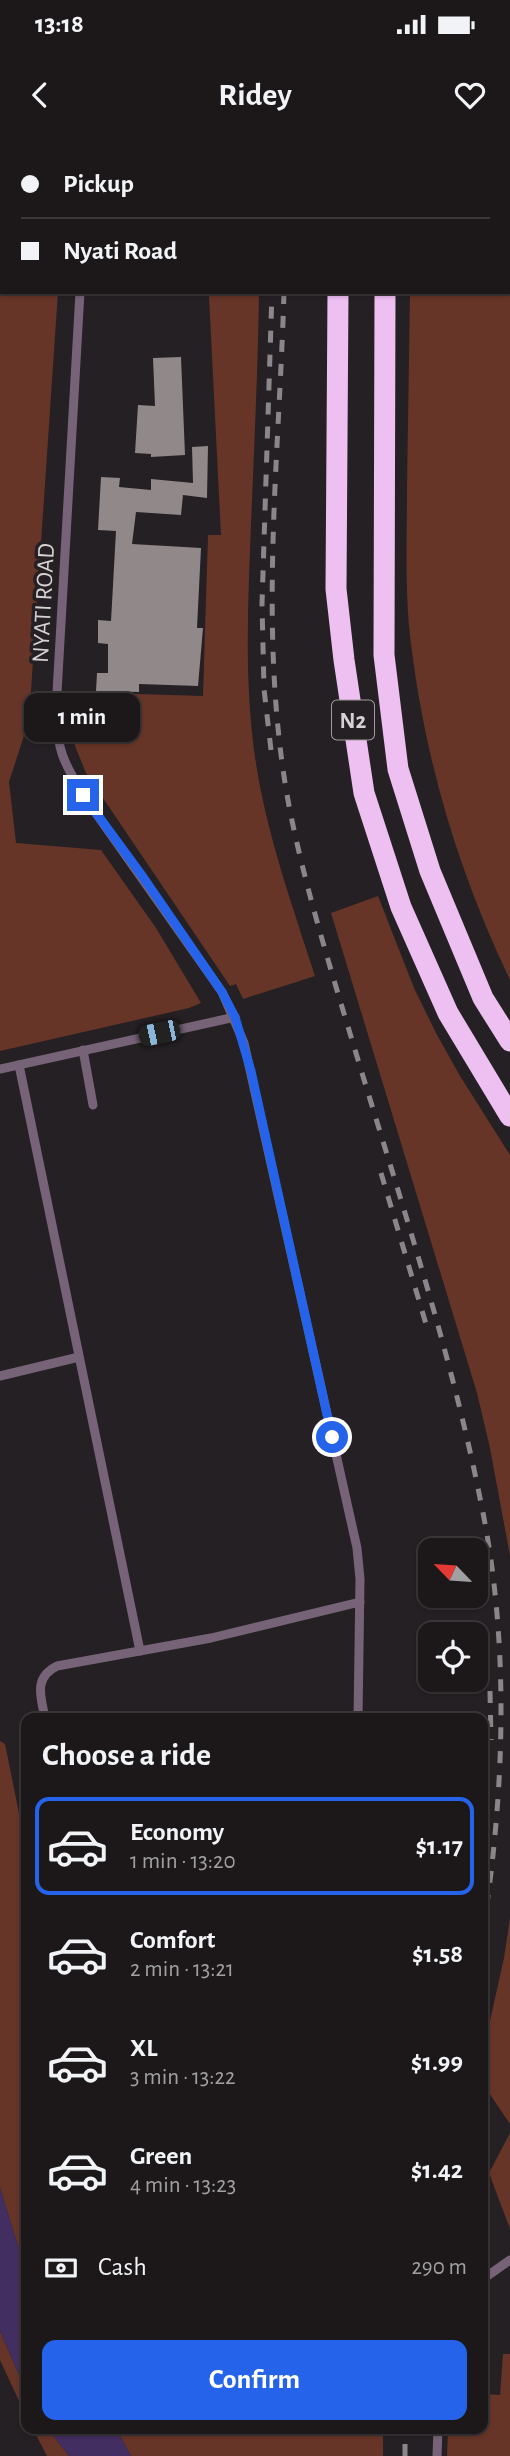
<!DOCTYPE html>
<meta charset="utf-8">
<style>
:root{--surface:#1c181a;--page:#292527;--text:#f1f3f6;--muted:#a0a0a2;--line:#3a3739;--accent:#2563eb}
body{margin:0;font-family:"Alegreya Sans",sans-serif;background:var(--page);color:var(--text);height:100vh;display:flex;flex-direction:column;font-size:26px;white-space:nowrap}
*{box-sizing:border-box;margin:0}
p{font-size:23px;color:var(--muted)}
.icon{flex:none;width:38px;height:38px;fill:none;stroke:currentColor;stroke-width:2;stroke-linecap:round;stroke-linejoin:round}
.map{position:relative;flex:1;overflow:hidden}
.sheet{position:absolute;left:21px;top:1573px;width:467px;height:721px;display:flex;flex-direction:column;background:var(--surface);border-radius:14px;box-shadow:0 2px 5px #0004,0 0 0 2px var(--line)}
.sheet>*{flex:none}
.guide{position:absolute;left:0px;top:0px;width:511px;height:154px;box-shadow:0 2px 5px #0004,0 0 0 2px var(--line);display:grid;align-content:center;height:154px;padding:0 21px;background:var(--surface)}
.needle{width:46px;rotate:295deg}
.controls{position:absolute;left:418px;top:1398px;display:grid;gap:14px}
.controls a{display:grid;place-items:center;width:70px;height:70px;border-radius:14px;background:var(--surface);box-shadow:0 2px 5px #0004,0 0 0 2px var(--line);font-size:35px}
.end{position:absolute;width:32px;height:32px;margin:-16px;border:9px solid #2563eb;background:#fff;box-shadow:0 0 0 4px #fff}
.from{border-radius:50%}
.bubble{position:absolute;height:49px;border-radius:14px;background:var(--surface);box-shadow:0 2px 5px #0004,0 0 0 2px var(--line);font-size:23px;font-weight:600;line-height:49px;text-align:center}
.car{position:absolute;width:21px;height:42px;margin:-21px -10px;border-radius:9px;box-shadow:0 0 5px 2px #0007;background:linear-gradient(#222 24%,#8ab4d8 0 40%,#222 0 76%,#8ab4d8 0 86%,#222 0)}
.guide b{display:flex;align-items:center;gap:24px;height:66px;font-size:26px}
.guide b+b{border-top:2px solid var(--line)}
.guide i{width:18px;height:18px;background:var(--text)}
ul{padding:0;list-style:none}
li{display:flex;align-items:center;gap:21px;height:98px;margin:0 14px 10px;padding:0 7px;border:4px solid transparent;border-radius:14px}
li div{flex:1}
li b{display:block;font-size:26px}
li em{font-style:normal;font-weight:600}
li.active{border-color:var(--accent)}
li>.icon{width:63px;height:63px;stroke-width:1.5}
h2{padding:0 21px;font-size:32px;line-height:84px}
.pay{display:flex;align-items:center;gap:18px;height:77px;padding:0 21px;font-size:26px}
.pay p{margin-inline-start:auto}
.cta{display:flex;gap:14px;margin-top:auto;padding:14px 21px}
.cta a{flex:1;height:80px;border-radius:14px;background:var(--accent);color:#fff;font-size:28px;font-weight:600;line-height:80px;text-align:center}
.status{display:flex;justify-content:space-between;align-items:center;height:49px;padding:0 35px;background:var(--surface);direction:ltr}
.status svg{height:19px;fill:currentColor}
header{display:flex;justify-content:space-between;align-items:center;height:91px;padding:0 21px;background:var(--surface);font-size:32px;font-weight:600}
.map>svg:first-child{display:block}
.green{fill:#663527}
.water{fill:#422e60}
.building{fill:#908889}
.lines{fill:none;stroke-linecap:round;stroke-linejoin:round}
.lane{stroke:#766377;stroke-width:9}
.highway{stroke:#eebff1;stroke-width:21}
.rail{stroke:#8b8789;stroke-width:5;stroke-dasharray:12 12;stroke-linecap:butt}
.route{stroke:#2563eb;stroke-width:9}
.labels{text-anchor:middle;stroke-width:7;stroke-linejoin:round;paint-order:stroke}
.shield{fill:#252023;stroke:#a19d9f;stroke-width:2}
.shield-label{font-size:23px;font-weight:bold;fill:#d6d2d4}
.street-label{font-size:24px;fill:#d6d2d4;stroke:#252023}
</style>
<div class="status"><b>13:18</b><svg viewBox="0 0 49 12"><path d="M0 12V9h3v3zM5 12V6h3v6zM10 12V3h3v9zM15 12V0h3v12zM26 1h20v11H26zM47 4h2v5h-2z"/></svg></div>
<header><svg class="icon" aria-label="back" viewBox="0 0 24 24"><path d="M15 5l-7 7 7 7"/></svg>Ridey<svg class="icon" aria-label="heart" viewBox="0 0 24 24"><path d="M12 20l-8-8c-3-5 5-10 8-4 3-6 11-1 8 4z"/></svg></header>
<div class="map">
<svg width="510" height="2316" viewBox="0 0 510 2316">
<rect width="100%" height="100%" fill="#252023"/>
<g class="green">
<path d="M 0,0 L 68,0 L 2,2 L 2,152 L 58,152 L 29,580 L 9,642 L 16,703 L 101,710 L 156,788 L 201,863 L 189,868 L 0,911 Z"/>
<path d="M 411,0 L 510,0 L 510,840 C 456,727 422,610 409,486 C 405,440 407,394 407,348 C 408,283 409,218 410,152 L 509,152 L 509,2 Z"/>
<path d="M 164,152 L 259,152 C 258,230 254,307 251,385 C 248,463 244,540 255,617 C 266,693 292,764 315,836 L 243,859 L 236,844 L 230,846 L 86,633 L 71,596 L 72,552 L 203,556 L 208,395 L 221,395 L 209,156 Z"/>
<path d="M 378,756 L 414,848 L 436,893 L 460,936 L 510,1015 L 510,1416 L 490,1308 L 477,1253 L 331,773 Z"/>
<path d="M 0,1601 L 5,1604 L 22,1688 L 26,1733 L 26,2132 L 0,2048 Z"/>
<path d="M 510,1778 L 510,1984 L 483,1944 L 483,1912 L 504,1818 Z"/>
<path d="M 510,1993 L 510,2089 L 489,2033 Z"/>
<path d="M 0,2191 L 26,2251 L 26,2276 L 0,2220 Z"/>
<path d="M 503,2214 L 510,2214 L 510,2316 L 447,2316 L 448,2289 L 483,2289 L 486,2254 L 500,2255 Z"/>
<path d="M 33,2289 L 48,2289 L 69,2316 L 47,2316 Z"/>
<path d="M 116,2289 L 383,2289 L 383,2316 L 131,2316 Z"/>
</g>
<g class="water">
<path d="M 0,2048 L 26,2132 L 26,2251 L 0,2191 Z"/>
<path d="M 48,2289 L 116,2289 L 131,2316 L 69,2316 Z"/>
</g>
<g class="building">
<path d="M 181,217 L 185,315 L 151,317 L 151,314 L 135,313 L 138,265 L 155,266 L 153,218 Z"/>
<path d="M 208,306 L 207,358 L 183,355 L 181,375 L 136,372 L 132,404 L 201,408 L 197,488 L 203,488 L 198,546 L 139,544 L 139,552 L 96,551 L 97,533 L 108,533 L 108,504 L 98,503 L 98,480 L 111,481 L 116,391 L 98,390 L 101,337 L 120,338 L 119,347 L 151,350 L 151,339 L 193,343 L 192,307 Z"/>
</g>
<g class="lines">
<g class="lane">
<path d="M 87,2 L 87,0"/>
<path d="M 80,152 L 56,570 C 57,610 63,621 83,655 L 222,852 L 244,903 L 357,1408 L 360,1439 L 358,1578"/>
<path d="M 83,910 L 93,965"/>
<path d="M 19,925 L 140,1511"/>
<path d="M 0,929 L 235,877"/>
<path d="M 0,1236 L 79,1217"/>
<path d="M 45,1578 C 41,1557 33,1538 57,1526 L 211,1498 L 360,1462"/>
<path d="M 483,2139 L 510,2120"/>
<path d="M 437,2316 L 438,2289"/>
</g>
<g class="highway">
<path d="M 338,2 L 338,0"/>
<path d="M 385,2 L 385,0"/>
<path d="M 338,152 L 336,449 L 344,520 L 364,653 L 401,767 L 448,873 L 510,976"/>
<path d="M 385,152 L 384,515 L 398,629 L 430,731 L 483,858 L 510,901"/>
</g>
<g class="rail">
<path d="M 271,0 L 271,2"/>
<path d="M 284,152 C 279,324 257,501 290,671 C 305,745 327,817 349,890 C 395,1044 448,1199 480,1358 C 510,1499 505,1649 483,1791"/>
<path d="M 271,610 L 264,549 L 262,464 L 272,152"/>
<path d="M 381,1033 L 426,1184"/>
<path d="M 490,1551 L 491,1600"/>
<path d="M 405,2316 L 405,2289"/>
</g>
</g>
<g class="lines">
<path class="route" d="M 83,655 L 143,737 L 222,852 L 235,877 L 251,931 L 332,1297"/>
</g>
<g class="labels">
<rect class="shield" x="332" y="560.5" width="42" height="39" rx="5"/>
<g class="shield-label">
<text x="353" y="588">N2</text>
</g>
<g class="street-label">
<text transform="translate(43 463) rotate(-87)" y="8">NYATI ROAD</text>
</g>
</g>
</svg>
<div class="controls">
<a><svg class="needle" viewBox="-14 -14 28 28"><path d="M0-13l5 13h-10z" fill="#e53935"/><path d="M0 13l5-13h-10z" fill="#a0a0a2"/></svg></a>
<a><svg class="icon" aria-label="locate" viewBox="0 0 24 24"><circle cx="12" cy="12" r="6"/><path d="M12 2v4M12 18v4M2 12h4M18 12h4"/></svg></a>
</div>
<i class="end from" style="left:332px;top:1297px"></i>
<i class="end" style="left:83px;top:655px"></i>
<div class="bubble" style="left:24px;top:553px;width:116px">1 min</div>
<i class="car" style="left:159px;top:893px;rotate:258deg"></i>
<div class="guide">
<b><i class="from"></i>Pickup</b>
<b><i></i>Nyati Road</b>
</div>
<section class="sheet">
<h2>Choose a ride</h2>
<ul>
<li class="active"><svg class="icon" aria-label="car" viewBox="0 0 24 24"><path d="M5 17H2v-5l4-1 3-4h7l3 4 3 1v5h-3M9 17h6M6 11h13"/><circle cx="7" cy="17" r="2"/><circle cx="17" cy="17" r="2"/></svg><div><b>Economy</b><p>1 min · 13:20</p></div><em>$1.17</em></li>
<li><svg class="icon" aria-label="car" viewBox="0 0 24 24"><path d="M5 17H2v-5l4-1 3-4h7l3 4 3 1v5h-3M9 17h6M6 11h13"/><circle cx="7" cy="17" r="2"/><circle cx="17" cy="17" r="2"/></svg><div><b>Comfort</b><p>2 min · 13:21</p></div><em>$1.58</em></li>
<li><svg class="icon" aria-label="car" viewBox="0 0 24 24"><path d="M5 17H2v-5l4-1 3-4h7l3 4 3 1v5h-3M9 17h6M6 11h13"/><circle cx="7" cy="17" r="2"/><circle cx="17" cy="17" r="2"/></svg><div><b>XL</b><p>3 min · 13:22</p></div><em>$1.99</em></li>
<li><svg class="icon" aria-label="car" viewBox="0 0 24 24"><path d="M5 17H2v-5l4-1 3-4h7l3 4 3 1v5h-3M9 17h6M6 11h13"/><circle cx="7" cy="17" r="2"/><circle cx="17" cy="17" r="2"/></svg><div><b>Green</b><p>4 min · 13:23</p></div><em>$1.42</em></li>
</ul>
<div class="pay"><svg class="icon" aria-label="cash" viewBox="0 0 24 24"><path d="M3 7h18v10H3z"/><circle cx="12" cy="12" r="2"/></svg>Cash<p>290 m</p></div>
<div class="cta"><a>Confirm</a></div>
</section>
</div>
